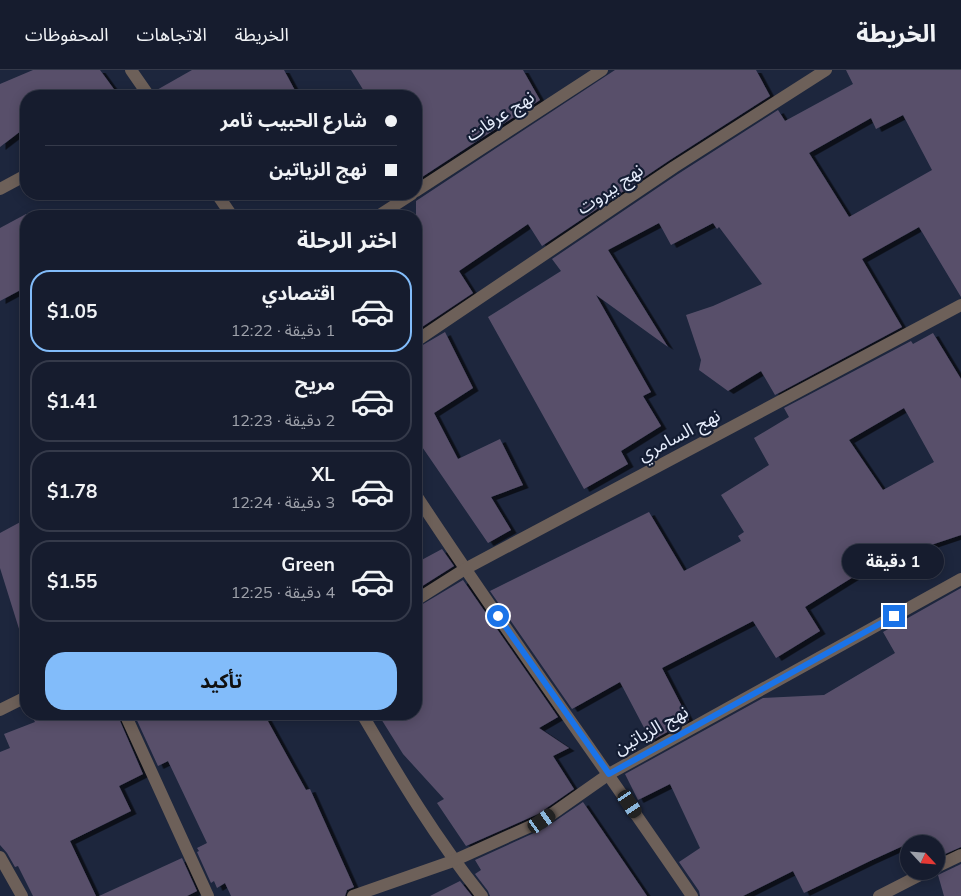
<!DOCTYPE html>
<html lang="ar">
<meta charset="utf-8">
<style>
:root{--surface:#161c2e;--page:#1f2536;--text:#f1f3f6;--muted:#9ea1aa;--line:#353a4a;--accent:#82bcfa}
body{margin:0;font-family:Mulish,"Noto Sans Arabic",sans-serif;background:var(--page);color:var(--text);direction:rtl;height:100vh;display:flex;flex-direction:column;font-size:19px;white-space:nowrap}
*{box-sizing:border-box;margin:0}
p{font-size:16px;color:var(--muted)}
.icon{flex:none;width:28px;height:28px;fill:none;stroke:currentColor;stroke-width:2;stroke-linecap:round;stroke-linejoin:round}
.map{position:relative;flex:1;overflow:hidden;direction:ltr}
.panel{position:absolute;left:20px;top:140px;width:402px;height:510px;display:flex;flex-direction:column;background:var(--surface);border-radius:20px;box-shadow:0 2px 12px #0003,0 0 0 1px var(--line);direction:rtl}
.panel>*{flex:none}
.hud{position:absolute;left:20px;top:20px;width:402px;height:110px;border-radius:20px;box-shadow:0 2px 12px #0003,0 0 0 1px var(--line);direction:rtl;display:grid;align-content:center;height:110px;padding:0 25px;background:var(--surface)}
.needle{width:32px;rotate:116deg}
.controls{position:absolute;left:900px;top:765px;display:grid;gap:10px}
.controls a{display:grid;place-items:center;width:45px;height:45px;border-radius:50%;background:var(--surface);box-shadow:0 2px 12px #0003,0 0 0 1px var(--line);font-size:25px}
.end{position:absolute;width:22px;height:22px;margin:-11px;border:6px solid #1a73e8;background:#fff;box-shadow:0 0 0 2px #fff}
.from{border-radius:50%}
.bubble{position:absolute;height:35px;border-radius:18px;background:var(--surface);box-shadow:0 2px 12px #0003,0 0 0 1px var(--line);font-size:16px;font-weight:700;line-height:35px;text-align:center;direction:rtl}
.car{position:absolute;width:15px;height:30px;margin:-15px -8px;border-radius:6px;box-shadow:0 0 4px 1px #0007;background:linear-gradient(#222 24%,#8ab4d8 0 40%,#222 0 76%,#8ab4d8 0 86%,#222 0)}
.hud b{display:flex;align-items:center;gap:18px;height:48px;font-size:19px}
.hud b+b{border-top:1px solid var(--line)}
.hud i{width:12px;height:12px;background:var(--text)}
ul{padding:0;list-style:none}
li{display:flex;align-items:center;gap:15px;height:82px;margin:0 10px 8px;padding:0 15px;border:2px solid var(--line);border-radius:20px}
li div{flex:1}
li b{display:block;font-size:19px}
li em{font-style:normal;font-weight:700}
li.active{border-color:var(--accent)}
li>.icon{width:45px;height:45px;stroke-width:1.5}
h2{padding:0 25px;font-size:22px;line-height:60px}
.primary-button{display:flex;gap:10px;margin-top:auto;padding:10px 25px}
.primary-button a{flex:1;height:58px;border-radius:20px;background:var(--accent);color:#111;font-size:20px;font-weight:700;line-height:58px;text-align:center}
header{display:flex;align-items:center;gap:30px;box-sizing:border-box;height:70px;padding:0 25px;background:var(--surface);border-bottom:1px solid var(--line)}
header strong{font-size:24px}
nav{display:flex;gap:28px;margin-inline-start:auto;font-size:18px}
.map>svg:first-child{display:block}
.building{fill:#58506b;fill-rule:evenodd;filter:url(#shadow)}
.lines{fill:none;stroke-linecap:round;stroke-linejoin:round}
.street{stroke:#6d6059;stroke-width:12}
.route{stroke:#1a73e8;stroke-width:6}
.labels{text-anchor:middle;stroke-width:4.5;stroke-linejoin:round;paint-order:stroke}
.street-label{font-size:18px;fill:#e6edfc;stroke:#141d33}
</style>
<header>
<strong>الخريطة</strong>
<nav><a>الخريطة</a><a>الاتجاهات</a><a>المحفوظات</a></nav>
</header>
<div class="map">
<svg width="961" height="826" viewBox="0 0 961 826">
<defs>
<filter id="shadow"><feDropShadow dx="5.5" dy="3" stdDeviation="0" flood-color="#0009"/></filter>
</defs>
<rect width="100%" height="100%" fill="#1d263d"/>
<g class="building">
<path d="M 33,0 L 100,0 L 119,26 L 26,26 L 26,57 L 0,77 L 0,14 Z"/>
<path d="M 192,0 L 284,0 L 298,26 L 157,26 L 155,21 Z"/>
<path d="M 351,0 L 523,0 L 540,30 L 416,111 L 416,26 L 367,26 Z"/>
<path d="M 615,0 L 756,0 L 770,26 L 670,90 L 542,176 L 528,154 L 459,201 L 473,223 L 416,261 L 416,131 Z"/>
<path d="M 846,0 L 961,0 L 961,227 L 919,157 L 862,189 L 902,257 L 775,325 L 761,301 L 728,321 L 699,300 L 701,290 L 686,245 L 713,236 L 762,214 L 719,157 L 717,159 L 713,153 L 671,175 L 659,153 L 608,180 L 668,277 L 596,225 L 651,322 L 643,326 L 661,356 L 621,381 L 628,394 L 584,419 L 488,247 L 561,201 L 552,189 L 678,104 L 778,40 L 785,51 L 853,14 ZM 903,45 L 932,100 L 849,147 L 809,83 L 871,48 L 876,59 Z"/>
<path d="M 26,144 L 26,217 L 0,231 L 0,158 Z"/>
<path d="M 445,262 L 473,318 L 434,343 L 458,389 L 500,369 L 523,415 L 491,427 L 511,460 L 488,473 L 416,368 L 416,279 Z"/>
<path d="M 933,263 L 961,309 L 961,465 L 925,477 L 922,473 L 860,507 L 858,504 L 805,537 L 820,561 L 776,588 L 753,551 L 662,598 L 689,650 L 651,671 L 620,612 L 572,639 L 490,521 L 649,442 L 684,501 L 741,471 L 738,466 L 744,462 L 721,425 L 769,395 L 754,368 L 789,347 L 784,338 L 911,271 L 913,274 ZM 904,338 L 934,392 L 883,420 L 849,370 Z"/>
<path d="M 26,449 L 26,561 L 20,562 L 0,498 L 0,463 Z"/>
<path d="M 442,479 L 454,496 L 416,520 L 416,493 Z"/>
<path d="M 463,510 L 558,647 L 539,658 L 569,678 L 553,686 L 574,719 L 538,744 L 466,776 L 437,733 L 444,729 L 403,684 L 378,644 L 416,644 L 416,538 Z"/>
<path d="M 961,518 L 961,777 L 936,788 L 936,774 L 930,774 L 927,765 L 870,791 L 804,823 L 793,801 L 743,826 L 700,826 L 699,821 L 679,792 L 700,778 L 670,714 L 638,730 L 625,704 L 763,628 L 824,625 L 895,583 L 883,562 Z"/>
<path d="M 31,644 L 117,644 L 143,704 L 119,716 L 131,741 L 70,771 L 96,826 L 33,826 L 18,796 L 15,797 L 7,783 L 0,775 L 0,682 L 10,678 L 4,664 L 35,652 Z"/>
<path d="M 134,644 L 264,644 L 306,720 L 310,719 L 354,817 L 347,820 L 345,826 L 231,826 L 225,813 L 217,818 L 214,811 L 211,813 L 197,782 L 199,781 L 197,778 L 207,773 L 168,691 L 158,696 Z"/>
<path d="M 583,732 L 647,826 L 490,826 L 488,821 L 475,804 L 481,800 L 475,790 L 545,758 Z"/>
<path d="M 182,788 L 197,821 L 187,826 L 99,826 Z"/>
<path d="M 961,794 L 961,826 L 944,826 L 938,805 Z"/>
<path d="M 460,811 L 472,826 L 430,826 Z"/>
</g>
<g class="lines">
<g class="street">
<path d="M 131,0 L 149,26"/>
<path d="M 0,119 L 26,105"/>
<path d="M 416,121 L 602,0"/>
<path d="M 217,124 L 232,146"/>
<path d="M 378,146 L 412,124"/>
<path d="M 416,271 L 674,97 L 826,0"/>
<path d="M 416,425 C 505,561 601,692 692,826"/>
<path d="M 416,530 L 465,499 L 961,235"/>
<path d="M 0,640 L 26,627"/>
<path d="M 125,644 L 208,826"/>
<path d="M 362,644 C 399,707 436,769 482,826"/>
<path d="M 0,787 L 22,826"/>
<path d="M 936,797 L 961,785"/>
<path d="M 353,826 L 453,791 L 542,751 L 609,704 L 961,509"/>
<path d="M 879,826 L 928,801"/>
</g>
</g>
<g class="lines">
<path class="route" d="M 498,546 L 609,704 L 894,546"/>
</g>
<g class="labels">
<g class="street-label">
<text transform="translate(500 46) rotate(-33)" y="6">نهج عرفات</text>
<text transform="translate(610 119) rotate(-34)" y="6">نهج بيروت</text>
<text transform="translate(679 365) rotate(-28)" y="6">نهج السامري</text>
<text transform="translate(651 660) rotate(-29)" y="6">نهج الزياتين</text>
</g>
</g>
</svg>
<div class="controls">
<a><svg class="needle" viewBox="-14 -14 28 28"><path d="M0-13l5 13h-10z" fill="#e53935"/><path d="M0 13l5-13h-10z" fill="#9ea1aa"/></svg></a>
</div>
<i class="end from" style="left:498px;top:546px"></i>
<i class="end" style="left:894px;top:546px"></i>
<div class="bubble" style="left:842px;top:474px;width:102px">1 دقيقة</div>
<i class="car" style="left:630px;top:734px;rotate:146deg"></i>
<i class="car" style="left:542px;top:751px;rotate:55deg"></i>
<div class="hud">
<b><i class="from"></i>شارع الحبيب ثامر</b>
<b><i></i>نهج الزياتين</b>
</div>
<section class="panel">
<h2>اختر الرحلة</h2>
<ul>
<li class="active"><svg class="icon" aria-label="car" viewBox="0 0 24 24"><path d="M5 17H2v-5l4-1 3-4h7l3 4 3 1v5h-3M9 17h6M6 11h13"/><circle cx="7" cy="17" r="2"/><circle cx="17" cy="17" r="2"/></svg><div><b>اقتصادي</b><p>1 دقيقة · 12:22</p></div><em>$1.05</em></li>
<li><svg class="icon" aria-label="car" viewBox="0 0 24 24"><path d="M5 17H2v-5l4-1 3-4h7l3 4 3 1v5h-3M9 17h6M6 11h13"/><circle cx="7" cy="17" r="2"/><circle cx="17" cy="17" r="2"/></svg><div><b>مريح</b><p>2 دقيقة · 12:23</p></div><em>$1.41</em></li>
<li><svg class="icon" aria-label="car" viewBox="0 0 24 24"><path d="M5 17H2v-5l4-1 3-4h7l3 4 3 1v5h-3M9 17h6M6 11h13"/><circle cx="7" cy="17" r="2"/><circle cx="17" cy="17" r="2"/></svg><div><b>XL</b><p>3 دقيقة · 12:24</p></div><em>$1.78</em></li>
<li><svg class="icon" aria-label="car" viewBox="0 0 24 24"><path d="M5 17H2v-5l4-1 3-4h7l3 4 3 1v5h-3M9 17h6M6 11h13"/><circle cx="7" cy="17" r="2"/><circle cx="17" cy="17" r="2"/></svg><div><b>Green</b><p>4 دقيقة · 12:25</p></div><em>$1.55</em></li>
</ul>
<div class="primary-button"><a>تأكيد</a></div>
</section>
</div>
